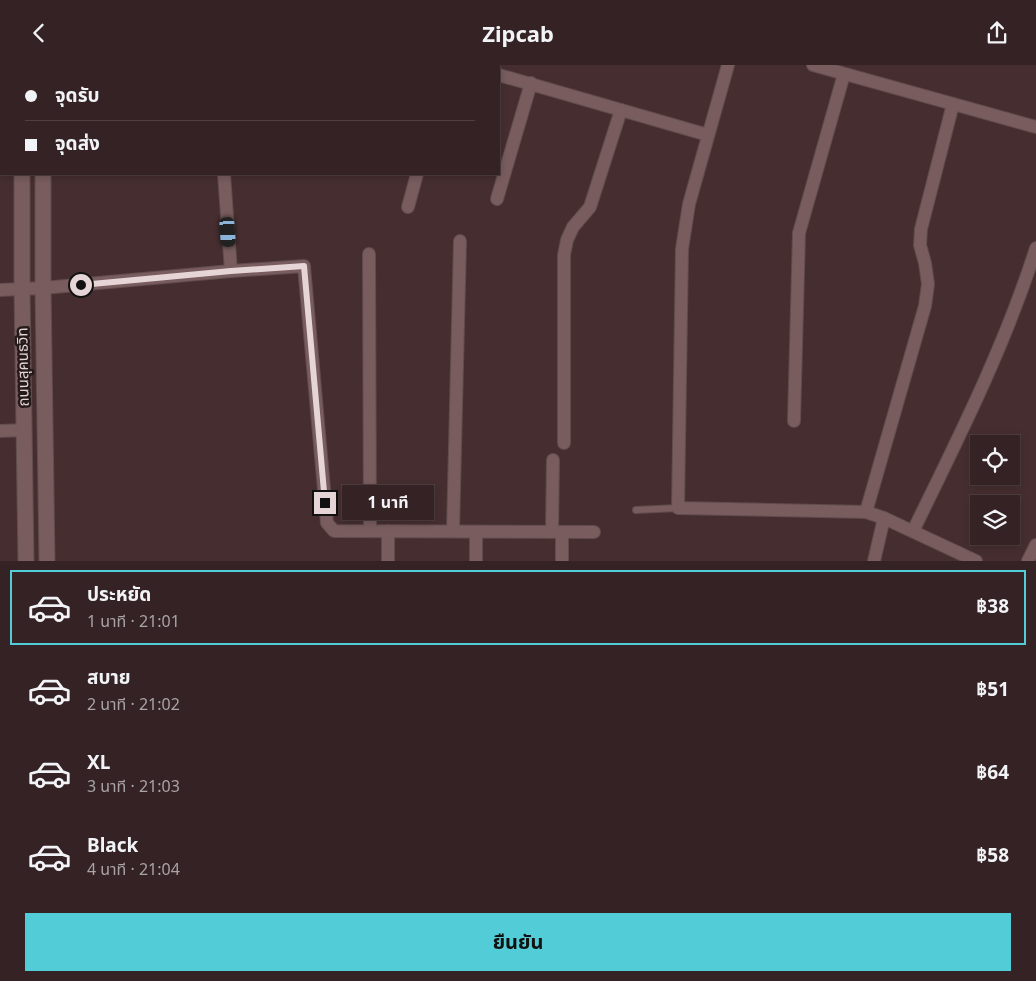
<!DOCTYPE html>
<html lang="th">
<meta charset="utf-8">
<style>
:root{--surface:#342224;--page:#3f2f31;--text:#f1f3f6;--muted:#a9a4a6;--line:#4e3f41;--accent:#52ccd6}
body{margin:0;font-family:"Noto Sans","Noto Sans Thai",sans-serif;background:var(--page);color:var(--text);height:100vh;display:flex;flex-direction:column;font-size:19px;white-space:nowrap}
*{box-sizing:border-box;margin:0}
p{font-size:16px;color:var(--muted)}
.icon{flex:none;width:28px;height:28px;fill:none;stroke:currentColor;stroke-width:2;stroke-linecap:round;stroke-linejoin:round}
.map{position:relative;height:496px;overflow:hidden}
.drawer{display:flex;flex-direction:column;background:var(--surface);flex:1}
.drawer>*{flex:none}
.banner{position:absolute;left:0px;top:0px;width:500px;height:110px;box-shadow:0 2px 8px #0003,0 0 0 1px var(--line);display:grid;align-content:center;height:110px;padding:0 25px;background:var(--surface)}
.tools{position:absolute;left:970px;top:370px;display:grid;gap:10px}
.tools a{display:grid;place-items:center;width:50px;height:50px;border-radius:0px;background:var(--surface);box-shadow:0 2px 8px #0003,0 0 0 1px var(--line);font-size:25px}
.end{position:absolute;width:22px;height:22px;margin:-11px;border:6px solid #e5d5d6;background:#111;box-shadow:0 0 0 2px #111}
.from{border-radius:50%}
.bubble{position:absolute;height:35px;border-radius:0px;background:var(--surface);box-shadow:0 2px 8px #0003,0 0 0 1px var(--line);font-size:16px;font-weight:700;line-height:35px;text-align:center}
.car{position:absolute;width:15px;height:30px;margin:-15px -8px;border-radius:6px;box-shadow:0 0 4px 1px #0007;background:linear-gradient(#222 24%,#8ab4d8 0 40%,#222 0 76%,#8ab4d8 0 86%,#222 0)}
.banner b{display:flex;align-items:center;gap:18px;height:48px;font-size:19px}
.banner b+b{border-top:1px solid var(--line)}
.banner i{width:12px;height:12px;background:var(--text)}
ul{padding:9px 0 0;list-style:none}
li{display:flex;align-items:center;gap:15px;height:75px;margin:0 10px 8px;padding:0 15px;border:2px solid transparent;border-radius:0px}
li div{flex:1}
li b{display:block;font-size:19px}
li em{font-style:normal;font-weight:700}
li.selected{border-color:var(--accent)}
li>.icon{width:45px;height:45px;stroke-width:1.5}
.primary-button{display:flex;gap:10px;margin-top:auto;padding:10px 25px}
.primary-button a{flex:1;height:58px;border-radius:0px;background:var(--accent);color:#111;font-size:20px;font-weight:700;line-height:58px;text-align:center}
header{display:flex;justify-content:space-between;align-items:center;height:65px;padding:0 25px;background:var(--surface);font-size:22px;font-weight:700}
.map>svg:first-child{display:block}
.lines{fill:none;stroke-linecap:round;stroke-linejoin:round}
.lane-casing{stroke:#604b4d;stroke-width:8}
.street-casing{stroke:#604b4d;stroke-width:14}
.secondary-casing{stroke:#604b4d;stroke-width:17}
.lane{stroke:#785c5e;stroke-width:6}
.street{stroke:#785c5e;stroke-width:12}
.secondary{stroke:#785c5e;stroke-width:15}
.route{stroke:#e5d5d6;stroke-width:6}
.labels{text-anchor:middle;stroke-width:5;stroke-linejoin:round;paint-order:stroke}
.street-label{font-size:15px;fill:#e5d5d6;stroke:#251a1a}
</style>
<header><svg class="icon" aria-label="back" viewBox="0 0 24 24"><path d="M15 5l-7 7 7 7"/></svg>Zipcab<svg class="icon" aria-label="share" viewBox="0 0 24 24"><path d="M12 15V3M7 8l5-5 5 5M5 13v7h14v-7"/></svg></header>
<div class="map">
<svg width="1036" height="496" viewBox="0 0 1036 496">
<rect width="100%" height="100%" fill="#462e30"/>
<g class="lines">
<defs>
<path id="lane" d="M 636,445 L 678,443"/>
<g id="street">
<path d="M 728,0 L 689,139 L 682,184 L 678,443 L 866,447 L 884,453 L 976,496"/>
<path d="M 813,0 L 1036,62"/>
<path d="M 258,1 L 258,0"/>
<path d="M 446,1 L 447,0"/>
<path d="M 499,10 L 708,70"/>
<path d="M 224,109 L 231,206"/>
<path d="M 497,134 L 531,18"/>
<path d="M 408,142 L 417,109"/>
<path d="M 369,189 L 370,466"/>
<path d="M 0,225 L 43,223 L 231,206 L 304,201 L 327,458 L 334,466 L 594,467"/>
<path d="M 794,356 L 799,168 L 844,9"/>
<path d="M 0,366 L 25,365"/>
<path d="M 564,378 L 564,190 L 567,175 L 573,162 L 590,142 L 621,45"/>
<path d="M 866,447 L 925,241 L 928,219 L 925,198 L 920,180 L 921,164 L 953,39"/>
<path d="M 388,466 L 388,496"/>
<path d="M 453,466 L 460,176"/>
<path d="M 913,466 C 958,374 1005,281 1036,183"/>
<path d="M 476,467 L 476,496"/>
<path d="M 552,467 L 553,395"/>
<path d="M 562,467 L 562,496"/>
<path d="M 874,496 L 884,453"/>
<path d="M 1028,496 L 1036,480"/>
</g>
<g id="secondary">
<path d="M 23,1 L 23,0"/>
<path d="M 44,1 L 44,0"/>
<path d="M 22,109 L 22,224 L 26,496"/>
<path d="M 43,109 L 43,223 L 47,496"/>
</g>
</defs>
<use href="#lane" class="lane-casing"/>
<use href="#street" class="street-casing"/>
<use href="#secondary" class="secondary-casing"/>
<use href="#lane" class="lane"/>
<use href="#street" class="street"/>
<use href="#secondary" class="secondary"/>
</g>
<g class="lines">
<path class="route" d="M 81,220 L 231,206 L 304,201 L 325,438"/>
</g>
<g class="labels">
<g class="street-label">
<text transform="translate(23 302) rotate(-91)" y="5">ถนนสุคนธวิท</text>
</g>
</g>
</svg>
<div class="tools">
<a><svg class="icon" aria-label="locate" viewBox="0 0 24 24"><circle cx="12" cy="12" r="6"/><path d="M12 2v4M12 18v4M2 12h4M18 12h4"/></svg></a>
<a><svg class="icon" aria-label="layers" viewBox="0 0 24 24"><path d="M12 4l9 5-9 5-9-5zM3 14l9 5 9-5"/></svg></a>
</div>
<i class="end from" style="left:81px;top:220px"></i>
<i class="end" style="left:325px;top:438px"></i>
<div class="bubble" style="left:342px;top:420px;width:92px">1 นาที</div>
<i class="car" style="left:228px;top:167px;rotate:176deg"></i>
<div class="banner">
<b><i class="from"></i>จุดรับ</b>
<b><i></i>จุดส่ง</b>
</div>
</div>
<section class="drawer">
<ul>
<li class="selected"><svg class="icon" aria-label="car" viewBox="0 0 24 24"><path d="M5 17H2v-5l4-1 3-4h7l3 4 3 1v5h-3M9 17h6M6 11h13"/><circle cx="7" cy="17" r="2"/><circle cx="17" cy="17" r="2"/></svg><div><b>ประหยัด</b><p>1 นาที · 21:01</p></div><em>฿38</em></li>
<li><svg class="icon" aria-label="car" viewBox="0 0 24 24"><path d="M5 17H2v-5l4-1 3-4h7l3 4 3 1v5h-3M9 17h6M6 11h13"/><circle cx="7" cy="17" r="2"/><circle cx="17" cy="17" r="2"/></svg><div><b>สบาย</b><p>2 นาที · 21:02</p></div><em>฿51</em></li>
<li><svg class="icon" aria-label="car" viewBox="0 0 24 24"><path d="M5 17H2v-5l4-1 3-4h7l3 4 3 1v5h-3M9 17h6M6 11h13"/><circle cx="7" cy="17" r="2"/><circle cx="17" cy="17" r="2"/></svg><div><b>XL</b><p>3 นาที · 21:03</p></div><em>฿64</em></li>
<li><svg class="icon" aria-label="car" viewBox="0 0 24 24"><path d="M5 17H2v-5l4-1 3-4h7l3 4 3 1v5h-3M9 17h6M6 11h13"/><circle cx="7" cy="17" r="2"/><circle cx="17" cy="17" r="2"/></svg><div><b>Black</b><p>4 นาที · 21:04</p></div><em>฿58</em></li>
</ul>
<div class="primary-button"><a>ยืนยัน</a></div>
</section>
